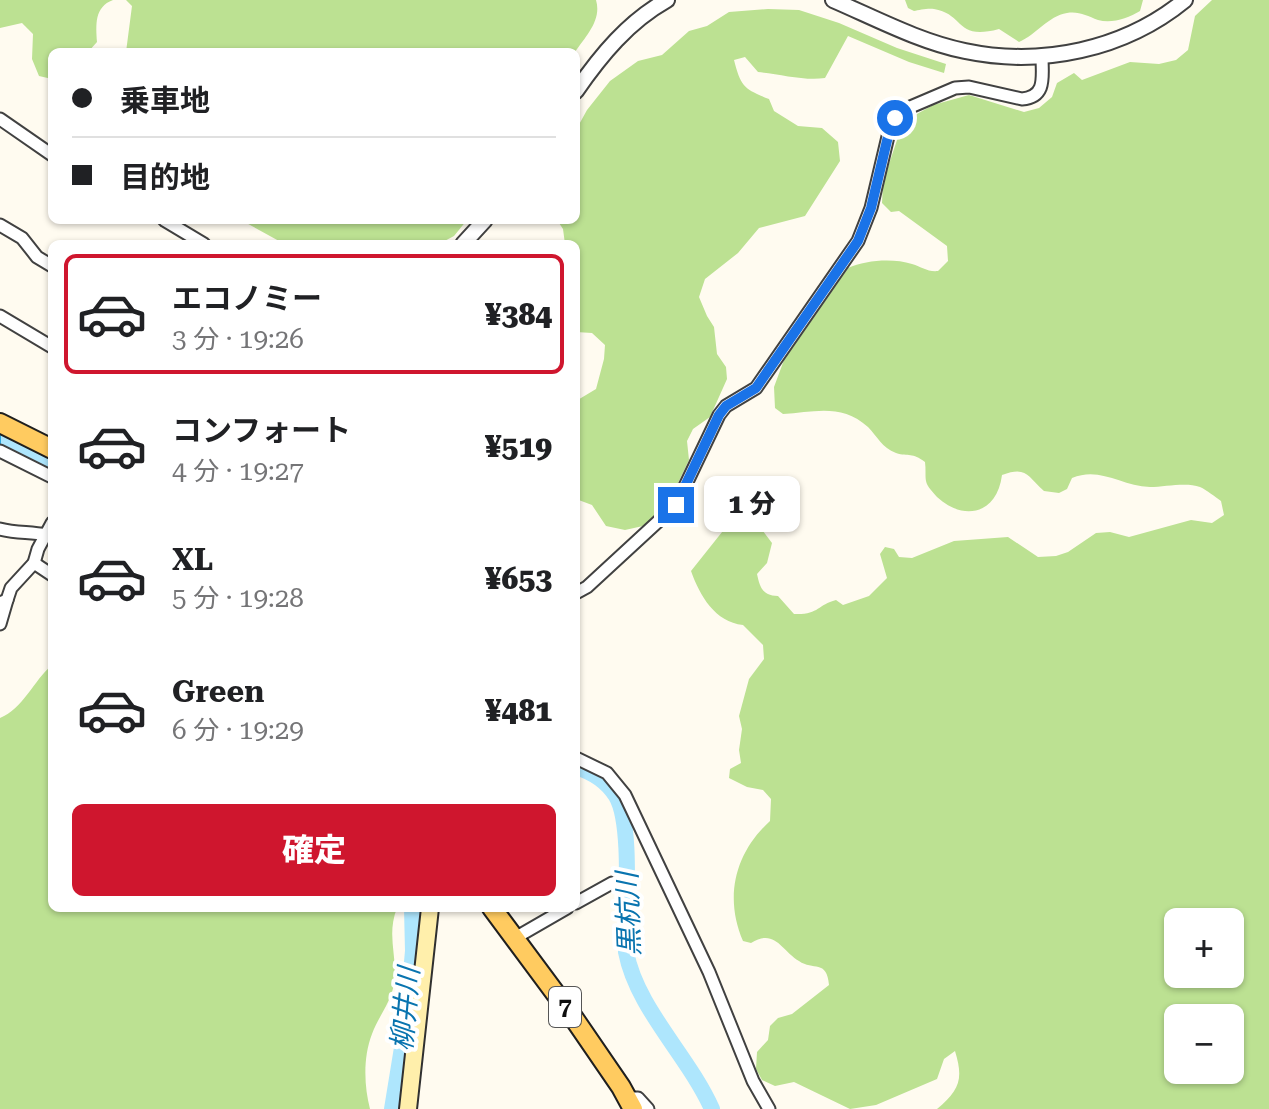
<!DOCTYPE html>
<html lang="ja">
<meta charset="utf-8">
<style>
:root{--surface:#fff;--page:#f6f6f6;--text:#202124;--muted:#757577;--line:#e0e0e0;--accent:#cf162e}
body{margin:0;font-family:"Roboto Serif","Noto Sans JP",serif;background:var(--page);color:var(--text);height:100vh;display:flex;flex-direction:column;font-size:30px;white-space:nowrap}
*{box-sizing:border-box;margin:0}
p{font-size:26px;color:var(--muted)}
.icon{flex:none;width:44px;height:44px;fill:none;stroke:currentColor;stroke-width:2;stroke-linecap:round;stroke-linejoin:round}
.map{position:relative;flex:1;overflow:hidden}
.drawer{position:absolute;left:48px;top:240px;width:532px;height:672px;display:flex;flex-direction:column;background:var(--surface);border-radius:12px;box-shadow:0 2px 6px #0004}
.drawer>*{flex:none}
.banner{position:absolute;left:48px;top:48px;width:532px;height:176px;border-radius:12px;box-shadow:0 2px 6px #0004;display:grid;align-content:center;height:176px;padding:0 24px;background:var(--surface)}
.buttons{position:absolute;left:1164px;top:908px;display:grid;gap:16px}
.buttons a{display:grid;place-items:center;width:80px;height:80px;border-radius:12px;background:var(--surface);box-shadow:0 2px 6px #0004;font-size:40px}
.end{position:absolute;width:36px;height:36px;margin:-18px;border:10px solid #1a73e8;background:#fff;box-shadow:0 0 0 4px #fff}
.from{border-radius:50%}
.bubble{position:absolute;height:56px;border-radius:12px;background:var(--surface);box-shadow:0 2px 6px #0004;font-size:26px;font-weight:800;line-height:56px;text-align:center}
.banner b{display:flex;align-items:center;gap:28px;height:76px;font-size:30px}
.banner b+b{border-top:2px solid var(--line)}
.banner i{width:20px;height:20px;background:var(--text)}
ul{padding:14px 0 0;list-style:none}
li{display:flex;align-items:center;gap:24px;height:120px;margin:0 16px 12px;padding:0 8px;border:4px solid transparent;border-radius:12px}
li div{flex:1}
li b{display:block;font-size:30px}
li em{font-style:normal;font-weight:800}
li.selected{border-color:var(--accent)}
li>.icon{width:72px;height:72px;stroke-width:1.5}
.cta{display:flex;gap:16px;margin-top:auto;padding:16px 24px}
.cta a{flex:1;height:92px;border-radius:12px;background:var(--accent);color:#fff;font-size:32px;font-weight:800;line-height:92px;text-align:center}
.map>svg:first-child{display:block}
.forest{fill:#bce192;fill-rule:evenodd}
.water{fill:#aee6fd;stroke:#2da5dc;stroke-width:2}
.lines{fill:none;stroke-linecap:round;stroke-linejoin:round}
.river{stroke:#aee6fd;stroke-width:16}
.minor-casing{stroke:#414141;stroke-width:15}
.tertiary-casing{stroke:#414141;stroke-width:18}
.secondary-casing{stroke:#303030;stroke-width:20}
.primary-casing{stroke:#1f1f1f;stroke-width:22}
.minor{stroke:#fff;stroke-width:11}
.tertiary{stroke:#fff;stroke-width:14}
.secondary{stroke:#ffefab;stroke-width:16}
.primary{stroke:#ffcb60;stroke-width:18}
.route{stroke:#1a73e8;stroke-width:10}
.labels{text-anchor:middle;stroke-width:8;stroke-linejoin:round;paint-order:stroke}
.shield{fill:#fff;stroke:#565656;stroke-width:2}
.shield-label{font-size:24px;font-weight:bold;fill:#0e0e0e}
.water-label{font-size:28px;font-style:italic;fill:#0974af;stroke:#fff}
</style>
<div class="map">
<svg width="1269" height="1109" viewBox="0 0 1269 1109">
<rect width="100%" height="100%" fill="#fffbf0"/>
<g class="forest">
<path d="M 0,0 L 113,0 C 94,7 96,25 97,42 L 88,52 L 52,52 L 52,79 L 39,76 L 32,59 L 33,34 L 22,23 L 0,28 Z"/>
<path d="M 126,0 L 596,0 C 602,20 586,36 575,52 L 126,52 L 132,6 Z"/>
<path d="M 905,0 L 1143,0 L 1140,11 C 1128,18 1112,24 1098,20 C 1087,16 1079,11 1067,13 C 1048,16 1036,35 1019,42 L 999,29 C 955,41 965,14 934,9 C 928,8 919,10 914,11 L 908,8 Z"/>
<path d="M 1212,0 L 1269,0 L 1269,1109 L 937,1109 C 959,1090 964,1080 955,1051 L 944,1059 L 937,1079 L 876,1105 L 850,1109 L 794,1082 L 775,1086 L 762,1080 L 756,1069 L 757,1052 L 768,1040 L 770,1026 L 778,1018 L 792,1014 L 829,985 C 827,959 813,971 799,961 C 781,950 775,928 751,943 L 743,941 C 724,897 735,853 770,821 L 771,799 L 763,790 L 747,787 L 729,778 L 730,769 L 741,763 L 739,750 L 742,729 L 739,716 L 749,679 L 764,659 L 763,645 L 743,625 C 715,622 700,596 691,571 L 734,517 L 754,519 L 772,543 L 767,563 L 757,574 C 760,588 763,596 778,596 L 794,614 C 819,615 817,605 836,600 L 843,605 L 869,596 L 887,578 L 880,554 L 885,547 L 894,549 L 899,557 L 912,558 L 954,541 L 1008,537 L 1038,557 L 1056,556 L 1068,552 L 1096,533 L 1110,532 L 1129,537 L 1191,520 L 1212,523 L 1224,515 L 1221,501 C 1215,497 1207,490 1200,487 C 1186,482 1165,487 1150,487 C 1121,486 1100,466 1072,478 L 1067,489 L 1059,493 L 1044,491 C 1027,476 1027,466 1002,475 C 997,514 964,522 937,497 C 934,493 927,487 926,481 C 925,476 926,469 925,462 C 912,452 909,457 896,453 C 882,448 877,436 868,427 C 842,403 814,412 783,414 L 775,408 L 774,387 L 784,360 L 848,268 C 866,260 893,258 912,264 C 922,267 927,272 938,271 L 948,261 L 947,246 L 899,211 L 891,212 L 882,203 L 883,182 L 898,137 L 908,119 L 933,105 L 969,95 L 1024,112 L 1039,108 L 1052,97 L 1057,83 L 1074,73 L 1082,80 L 1130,62 L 1159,64 L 1176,60 L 1188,50 L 1195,16 ZM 1230,922 L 1230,974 L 1178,974 L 1178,922 ZM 1230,1018 L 1230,1070 L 1178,1070 L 1178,1018 Z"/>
<path d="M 768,9 L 799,10 L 839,23 L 897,48 L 946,64 L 944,73 L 909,62 L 848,36 L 825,78 C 804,81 780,74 758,72 L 745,57 L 734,60 C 741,87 744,89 769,99 L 774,111 L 798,126 L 822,128 L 838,142 L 840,161 L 805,216 L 759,228 L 738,253 L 705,279 L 699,297 L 707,316 L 714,327 L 717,354 L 726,367 L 727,379 L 710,417 L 693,429 L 687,441 L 689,460 L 667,506 L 643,526 L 625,530 L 606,526 L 592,505 L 576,499 L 576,401 L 596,389 L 604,359 L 605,345 L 592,333 L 576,332 L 576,244 L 565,244 L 563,229 L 557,220 L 576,220 L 576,130 L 587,110 L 610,81 L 638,61 L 662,55 L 689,31 L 707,26 L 729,12 Z"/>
<path d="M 241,220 L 467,220 L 454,236 L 439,244 L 279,244 L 279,241 Z"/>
<path d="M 52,665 L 52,908 L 397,908 C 386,936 398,956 394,983 C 392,1001 378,1017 372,1034 C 363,1057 364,1086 370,1109 L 0,1109 L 0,718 C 23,709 34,680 52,665 Z"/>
</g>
<path class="water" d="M 0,430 L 52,456 L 52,472 L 0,446 Z"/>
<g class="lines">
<g class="river">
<path d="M 576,767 C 592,772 607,781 616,796 C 633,824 625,915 626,952 C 637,1009 688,1055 712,1109"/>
<path d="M 392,1109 L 407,1017 L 413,951 L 412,908"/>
</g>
<defs>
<g id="minor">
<path d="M 0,119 L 52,155"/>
<path d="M 164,220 L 204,244"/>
<path d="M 0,225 L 22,238 L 37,257 L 52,266"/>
<path d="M 0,316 L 52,347"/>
<path d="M 0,451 L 52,477"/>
<path d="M 0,529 C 16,533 30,532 46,535"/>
<path d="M 34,563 L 52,575"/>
<path d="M 576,593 L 587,587 L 676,505 L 719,415 L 726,406 L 756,388 L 858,241 L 871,208 L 890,128 L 901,111 L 955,88 L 969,87 L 1022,99 C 1047,97 1042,76 1042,57"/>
<path d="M 0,603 L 7,600 L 11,588 L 34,563 L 38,549 L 52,523"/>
<path d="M 0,624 L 7,600"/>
<path d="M 576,758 L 607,773 L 625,795 L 709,972 L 753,1081 L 769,1109"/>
<path d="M 576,903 L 612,883"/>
<path d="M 515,938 L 567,908"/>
<path d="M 628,1098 L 638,1098 L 648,1109"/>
</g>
<g id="tertiary">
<path d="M 833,0 C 875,18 920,42 965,51 C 1041,67 1124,50 1185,0"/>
<path d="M 576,91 C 601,55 628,22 667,0"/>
<path d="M 463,244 L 485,220"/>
</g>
<path id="secondary" d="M 408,1109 L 430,908"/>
<g id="primary">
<path d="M 0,423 L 52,449"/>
<path d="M 492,908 L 573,1017 L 621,1087 L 633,1109"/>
</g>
</defs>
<use href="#minor" class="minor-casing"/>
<use href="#tertiary" class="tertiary-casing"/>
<use href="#secondary" class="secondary-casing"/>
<use href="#primary" class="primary-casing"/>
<use href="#minor" class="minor"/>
<use href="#tertiary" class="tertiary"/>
<use href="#secondary" class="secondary"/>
<use href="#primary" class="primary"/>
</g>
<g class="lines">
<path class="route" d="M 676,505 L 719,415 L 726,406 L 756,388 L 858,241 L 871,208 L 890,128 L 895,118"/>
</g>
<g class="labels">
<rect class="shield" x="549" y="987" width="32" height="40" rx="6"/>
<g class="shield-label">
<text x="565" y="1015">7</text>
</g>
<g class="water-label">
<text transform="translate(628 914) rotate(-92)" y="10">黒杭川</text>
<text transform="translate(405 1009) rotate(-85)" y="10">柳井川</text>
</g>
</g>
</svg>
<div class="buttons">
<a>+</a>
<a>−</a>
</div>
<i class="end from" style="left:895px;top:118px"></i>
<i class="end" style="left:676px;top:505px"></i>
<div class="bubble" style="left:704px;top:476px;width:96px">1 分</div>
<div class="banner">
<b><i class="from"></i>乗車地</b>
<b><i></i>目的地</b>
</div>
<section class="drawer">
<ul>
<li class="selected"><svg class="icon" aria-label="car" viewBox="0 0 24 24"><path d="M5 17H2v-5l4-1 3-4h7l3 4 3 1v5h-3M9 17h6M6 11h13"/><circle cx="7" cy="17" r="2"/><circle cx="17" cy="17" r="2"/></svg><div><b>エコノミー</b><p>3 分 · 19:26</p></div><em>¥384</em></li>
<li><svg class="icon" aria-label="car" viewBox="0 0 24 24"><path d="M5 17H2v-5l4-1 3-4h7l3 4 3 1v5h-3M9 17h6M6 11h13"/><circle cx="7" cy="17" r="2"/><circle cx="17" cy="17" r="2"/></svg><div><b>コンフォート</b><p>4 分 · 19:27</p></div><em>¥519</em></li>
<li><svg class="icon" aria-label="car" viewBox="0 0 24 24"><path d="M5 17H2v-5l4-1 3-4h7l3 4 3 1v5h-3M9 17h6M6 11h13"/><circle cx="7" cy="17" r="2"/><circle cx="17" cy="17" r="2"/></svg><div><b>XL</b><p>5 分 · 19:28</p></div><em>¥653</em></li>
<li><svg class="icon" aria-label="car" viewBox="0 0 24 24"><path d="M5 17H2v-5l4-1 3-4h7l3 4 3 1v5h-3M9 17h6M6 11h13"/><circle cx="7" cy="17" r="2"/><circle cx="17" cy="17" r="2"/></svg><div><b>Green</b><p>6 分 · 19:29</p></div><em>¥481</em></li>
</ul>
<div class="cta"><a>確定</a></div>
</section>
</div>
